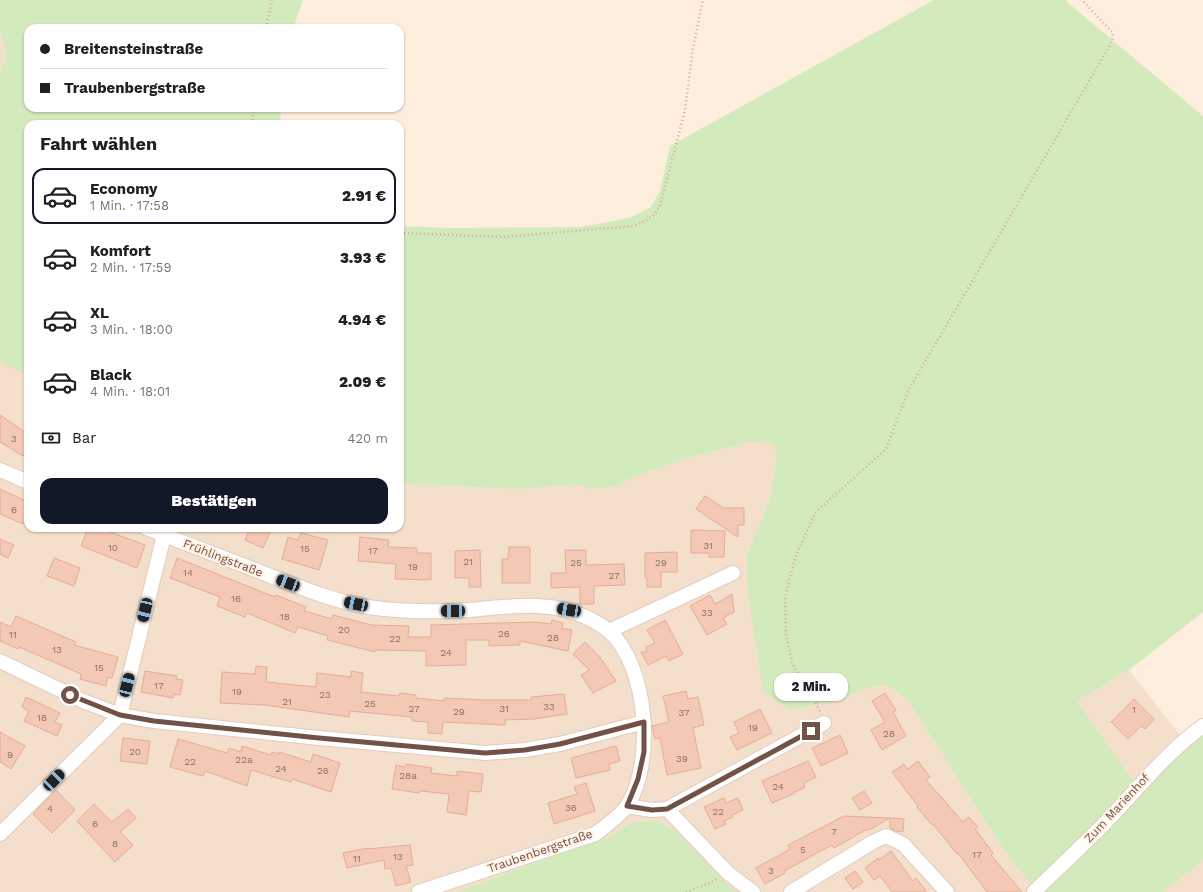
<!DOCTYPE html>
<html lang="de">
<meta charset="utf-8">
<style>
:root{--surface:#fff;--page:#f2f2f2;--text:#202124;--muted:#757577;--line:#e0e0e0;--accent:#111827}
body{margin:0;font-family:"Work Sans",sans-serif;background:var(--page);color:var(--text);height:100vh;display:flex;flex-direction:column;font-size:15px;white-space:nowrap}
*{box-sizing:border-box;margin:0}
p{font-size:13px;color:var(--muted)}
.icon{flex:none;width:22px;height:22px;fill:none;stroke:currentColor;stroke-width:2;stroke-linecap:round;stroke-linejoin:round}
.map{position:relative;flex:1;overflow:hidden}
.drawer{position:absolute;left:24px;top:120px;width:380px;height:412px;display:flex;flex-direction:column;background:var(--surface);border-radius:12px;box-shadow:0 1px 3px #0004}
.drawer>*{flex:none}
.banner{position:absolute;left:24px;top:24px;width:380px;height:88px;border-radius:12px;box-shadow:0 1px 3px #0004;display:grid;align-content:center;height:88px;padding:0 16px;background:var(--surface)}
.end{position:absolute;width:18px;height:18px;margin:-9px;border:5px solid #725246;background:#fff;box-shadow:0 0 0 2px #fff}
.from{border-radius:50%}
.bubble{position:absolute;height:28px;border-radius:12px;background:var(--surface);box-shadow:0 1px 3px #0004;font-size:13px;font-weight:800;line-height:28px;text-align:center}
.car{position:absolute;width:12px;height:24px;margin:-12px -6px;border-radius:5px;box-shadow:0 0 3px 1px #0007;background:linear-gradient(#222 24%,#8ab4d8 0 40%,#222 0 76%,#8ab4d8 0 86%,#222 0)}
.banner b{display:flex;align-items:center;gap:14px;height:38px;font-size:15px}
.banner b+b{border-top:1px solid var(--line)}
.banner i{width:10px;height:10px;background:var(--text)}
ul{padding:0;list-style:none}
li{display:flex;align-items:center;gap:12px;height:56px;margin:0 8px 6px;padding:0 8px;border:2px solid transparent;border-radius:12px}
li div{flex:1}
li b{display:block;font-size:15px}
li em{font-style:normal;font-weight:800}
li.active{border-color:var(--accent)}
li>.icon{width:36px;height:36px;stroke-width:1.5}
h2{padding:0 16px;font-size:18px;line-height:48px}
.pay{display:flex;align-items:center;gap:10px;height:44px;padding:0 16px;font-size:15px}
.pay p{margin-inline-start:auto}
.button{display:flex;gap:8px;margin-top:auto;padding:8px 16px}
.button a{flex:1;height:46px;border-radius:12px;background:var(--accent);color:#fff;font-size:16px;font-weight:800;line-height:46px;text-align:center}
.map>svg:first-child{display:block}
.residential{fill:#f4dfcc}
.green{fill:#d3eabc}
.building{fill:#f3c8b4;stroke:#e6ac94}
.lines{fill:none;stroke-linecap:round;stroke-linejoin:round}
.minor-casing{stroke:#e2cbbd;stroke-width:16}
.path{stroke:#d7ab98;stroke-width:2.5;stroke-dasharray:1 3;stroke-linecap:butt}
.minor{stroke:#fff;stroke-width:14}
.route{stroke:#725246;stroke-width:5}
.labels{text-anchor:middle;stroke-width:4;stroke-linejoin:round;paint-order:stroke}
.number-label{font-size:10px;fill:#927062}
.street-label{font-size:12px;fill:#725246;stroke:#fff2e4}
</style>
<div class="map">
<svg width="1203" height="892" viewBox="0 0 1203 892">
<rect width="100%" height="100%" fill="#fdeedd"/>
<g class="residential">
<path d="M 0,32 L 7,54 L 0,72 Z"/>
<path d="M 0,362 L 28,376 L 28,528 L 400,528 L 400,484 L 518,489 L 580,485 L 589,489 L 618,487 L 629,479 L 684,459 L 751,442 L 767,441 L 775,445 L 776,464 L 769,502 L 747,554 L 835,701 L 868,688 L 887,685 L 907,699 L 1002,847 L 1038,892 L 737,892 L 630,823 L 608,837 L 580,846 L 456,892 L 0,892 Z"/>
<path d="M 1129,670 L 1180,735 L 1134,783 L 1133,777 L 1129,775 L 1077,701 Z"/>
<path d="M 1203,861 L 1203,892 L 1163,892 Z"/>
</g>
<g class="green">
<path d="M 0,0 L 303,0 L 293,28 L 28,28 L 28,108 L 281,108 L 280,124 L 28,124 L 28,376 L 0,362 L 0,72 L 7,54 L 0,32 Z"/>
<path d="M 934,0 L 1067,0 L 1067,2 L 1203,116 L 1203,612 L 1129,670 L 1077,701 L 1129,775 L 1133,777 L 1134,783 L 1040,882 L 1032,886 L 1002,847 L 907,699 L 887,685 L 868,688 L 835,701 L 790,710 L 763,692 L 747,584 L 747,554 L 769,502 L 776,464 L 775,445 L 767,441 L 751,442 L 684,459 L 629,479 L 618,487 L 589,489 L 580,485 L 518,489 L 400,484 L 400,226 L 449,228 L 581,227 L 629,218 L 651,207 L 660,191 L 670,146 Z"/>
<path d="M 1203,735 L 1203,861 L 1163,892 L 1044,892 L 1102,836 L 1188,746 Z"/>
<path d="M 658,821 L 676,831 L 731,888 L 737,892 L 456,892 L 580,846 L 608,837 L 630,823 Z"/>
</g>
<g class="building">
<path d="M 0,415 L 28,434 L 28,449 L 23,456 L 0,442 Z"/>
<path d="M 0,489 L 28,502 L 28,514 L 23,524 L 0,514 Z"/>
<path d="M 705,496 L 724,508 L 744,508 L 744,525 L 738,525 L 738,537 L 696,509 Z"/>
<path d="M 88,528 L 99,528 L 145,545 L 137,568 L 81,546 Z"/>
<path d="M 250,528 L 272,528 L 263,548 L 245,540 Z"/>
<path d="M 691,530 L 725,531 L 724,557 L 709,557 L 709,553 L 691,553 Z"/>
<path d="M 301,533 L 328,540 L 319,570 L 282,559 L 288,537 L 298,540 Z"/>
<path d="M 360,537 L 389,540 L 388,547 L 417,548 L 417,553 L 431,553 L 431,580 L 395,579 L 396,564 L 358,561 Z"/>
<path d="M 0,539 L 14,545 L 8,558 L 0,554 Z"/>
<path d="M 509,547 L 530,547 L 530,583 L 502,583 L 502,559 L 508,559 Z"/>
<path d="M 480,550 L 481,587 L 469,587 L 469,578 L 455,578 L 455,551 Z"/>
<path d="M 565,550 L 586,550 L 586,565 L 624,564 L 625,585 L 594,586 L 594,604 L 580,604 L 580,587 L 551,588 L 551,573 L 566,573 Z"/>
<path d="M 677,552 L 677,572 L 661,572 L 661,587 L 647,587 L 647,578 L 645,578 L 645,553 Z"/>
<path d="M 54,558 L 80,568 L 74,586 L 47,576 Z"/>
<path d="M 177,558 L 275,597 L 276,595 L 306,607 L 304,611 L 332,619 L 333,615 L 371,625 L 409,626 L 408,637 L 431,637 L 431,625 L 534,622 L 551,624 L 552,620 L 563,623 L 562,628 L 572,630 L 568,651 L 520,641 L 520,645 L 489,646 L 489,640 L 466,640 L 466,665 L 426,666 L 426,651 L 375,650 L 375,652 L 327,640 L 328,636 L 298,627 L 295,633 L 247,613 L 245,617 L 217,606 L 220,597 L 170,578 Z"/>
<path d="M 732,594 L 734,612 L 723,618 L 727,624 L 707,635 L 690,606 L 710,595 L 715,604 Z"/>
<path d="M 16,616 L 76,642 L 74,645 L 118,657 L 112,678 L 108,677 L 106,686 L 80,679 L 81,674 L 19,647 L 18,649 L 0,641 L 0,622 L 11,627 Z"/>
<path d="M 665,620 L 683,654 L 669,661 L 666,656 L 648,665 L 641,652 L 646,652 L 646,647 L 655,643 L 647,630 Z"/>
<path d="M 585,642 L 599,656 L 616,681 L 593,693 L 581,675 L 589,670 L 573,654 Z"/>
<path d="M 256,666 L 267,667 L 266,682 L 316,687 L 317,673 L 351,677 L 351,671 L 363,673 L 361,692 L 399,696 L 400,693 L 416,695 L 416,698 L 444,701 L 444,698 L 485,700 L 531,700 L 531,697 L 564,694 L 567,714 L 534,719 L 505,720 L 505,725 L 443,722 L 442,734 L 428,733 L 428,722 L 412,721 L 412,717 L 350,711 L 349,717 L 265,705 L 220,703 L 222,672 L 255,674 Z"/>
<path d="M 145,671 L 177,676 L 176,679 L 183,680 L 180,695 L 174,694 L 173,698 L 141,692 Z"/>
<path d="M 686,691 L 688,699 L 698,697 L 704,725 L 693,728 L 701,768 L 667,775 L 660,738 L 655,739 L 652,726 L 669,722 L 663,696 Z"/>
<path d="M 885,693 L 896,710 L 893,712 L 906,736 L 882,750 L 871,730 L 885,722 L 872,701 Z"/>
<path d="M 26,697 L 60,713 L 55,722 L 62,725 L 57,736 L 24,721 L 29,711 L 22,707 Z"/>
<path d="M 1134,699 L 1154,719 L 1145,729 L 1141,726 L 1128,739 L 1111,722 Z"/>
<path d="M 760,709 L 772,733 L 737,750 L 730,737 L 739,733 L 734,722 Z"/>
<path d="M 0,732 L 25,746 L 11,769 L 0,762 Z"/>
<path d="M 840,735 L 848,753 L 821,766 L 812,748 Z"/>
<path d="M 123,738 L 150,741 L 147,764 L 120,761 Z"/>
<path d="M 178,739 L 227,753 L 229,748 L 241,752 L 242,746 L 271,755 L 272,752 L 279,754 L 279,752 L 311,762 L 313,754 L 340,763 L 331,792 L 292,779 L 291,782 L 251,770 L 247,786 L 205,771 L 203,776 L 170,767 Z"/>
<path d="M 616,746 L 620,761 L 609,764 L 610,770 L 576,778 L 571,758 Z"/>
<path d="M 808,761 L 816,777 L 804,783 L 805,787 L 795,792 L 795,793 L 772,803 L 762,781 Z"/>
<path d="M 918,761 L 930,777 L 926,780 L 963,822 L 969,817 L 978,827 L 975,829 L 993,853 L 991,855 L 1022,892 L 987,892 L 958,853 L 957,854 L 933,824 L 932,825 L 917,807 L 918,806 L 892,772 L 904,764 L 908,769 Z"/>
<path d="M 406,764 L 432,768 L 431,773 L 457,776 L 457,771 L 483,774 L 481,792 L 469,791 L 466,815 L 447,812 L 449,794 L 420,791 L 419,793 L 392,789 L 396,765 L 405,767 Z"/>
<path d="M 586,783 L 595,811 L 554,824 L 548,803 L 577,794 L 574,787 Z"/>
<path d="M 56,790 L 75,810 L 52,833 L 33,814 Z"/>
<path d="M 864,791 L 872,803 L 860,810 L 852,798 Z"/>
<path d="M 724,798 L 726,803 L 738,798 L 743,810 L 732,815 L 733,817 L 724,821 L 726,824 L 715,829 L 704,807 Z"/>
<path d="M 94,804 L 112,822 L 128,809 L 136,818 L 120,832 L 133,845 L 115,862 L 77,821 Z"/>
<path d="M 844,816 L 890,818 L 869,830 L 866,830 L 834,848 L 832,845 L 784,871 L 785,873 L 765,884 L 756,868 L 790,849 L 788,845 Z"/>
<path d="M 890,818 L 904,819 L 903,832 L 896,831 L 890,828 Z"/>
<path d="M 410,845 L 413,865 L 406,866 L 411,882 L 396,886 L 391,868 L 385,869 L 384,860 L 347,868 L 343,853 L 367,848 L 367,849 Z"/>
<path d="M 891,851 L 913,881 L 916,878 L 927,892 L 892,892 L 880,876 L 874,880 L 865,868 L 878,858 L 879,860 Z"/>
<path d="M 855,871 L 863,882 L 853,889 L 845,878 Z"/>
</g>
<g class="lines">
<defs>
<g id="minor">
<path d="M 0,470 L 28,482"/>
<path d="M 146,528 C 185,543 224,558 263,573 C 297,586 332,601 368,607 C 396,611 425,612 454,611 C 498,609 546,597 588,618 C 594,621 603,626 609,631 C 648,666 655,763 627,806 C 619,817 606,826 595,834 L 419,892"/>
<path d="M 609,631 L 733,573"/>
<path d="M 0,661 L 83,701 L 120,715 L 154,721 L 319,738 L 485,753 L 525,750 L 560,744 L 644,722"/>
<path d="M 627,806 L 652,810 L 667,809 L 824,723"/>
<path d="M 667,809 L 728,873 L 753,892"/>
<path d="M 0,834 L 120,715 L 164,535"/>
<path d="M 791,892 L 873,842 L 886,836 L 903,844 L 947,892"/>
<path d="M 1034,892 C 1055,871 1078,850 1099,829 C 1134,794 1163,755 1203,726"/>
</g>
</defs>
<use href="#minor" class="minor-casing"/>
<g class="path">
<path d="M 266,28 L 272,0"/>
<path d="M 252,124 L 254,108"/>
<path d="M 400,233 L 503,237 L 633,226 C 646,221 653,218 660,206 L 685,110 L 693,48 L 703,0"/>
<path d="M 820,711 L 792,663 L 786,635 L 785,598 L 795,558 L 815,513 L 886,449 L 908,391 L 1109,47 L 1113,38 L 1112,32 L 1082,0"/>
<path d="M 686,892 L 707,884 L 717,879"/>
</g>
<use href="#minor" class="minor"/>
</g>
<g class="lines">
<path class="route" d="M 70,695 L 120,715 L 154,721 L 319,738 L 485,753 L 525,750 L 560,744 L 644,722 L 644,752 L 638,779 L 627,806 L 652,810 L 667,809 L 811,731"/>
</g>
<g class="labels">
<g class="number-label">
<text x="14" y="442">3</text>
<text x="14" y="513">6</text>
<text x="708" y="549">31</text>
<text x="113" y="551">10</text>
<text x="305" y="552">15</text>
<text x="373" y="554">17</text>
<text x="468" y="565">21</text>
<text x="576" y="566">25</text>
<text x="661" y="566">29</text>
<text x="413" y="570">19</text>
<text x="188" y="576">14</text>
<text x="614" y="579">27</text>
<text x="236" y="602">16</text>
<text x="707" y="616">33</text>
<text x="285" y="620">18</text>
<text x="344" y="633">20</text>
<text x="504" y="637">26</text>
<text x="13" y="638">11</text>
<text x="553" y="641">28</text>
<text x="395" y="642">22</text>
<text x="57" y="653">13</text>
<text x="446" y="656">24</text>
<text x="99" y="671">15</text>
<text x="159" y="689">17</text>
<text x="237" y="695">19</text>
<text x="325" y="698">23</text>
<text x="287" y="705">21</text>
<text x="370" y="707">25</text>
<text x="549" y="710">33</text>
<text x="414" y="712">27</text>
<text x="504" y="712">31</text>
<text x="1134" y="713">1</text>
<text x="459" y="715">29</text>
<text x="684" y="716">37</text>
<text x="42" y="721">18</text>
<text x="753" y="731">19</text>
<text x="889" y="737">28</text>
<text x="135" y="755">20</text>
<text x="10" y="758">9</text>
<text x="682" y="762">39</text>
<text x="244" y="763">22a</text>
<text x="190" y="765">22</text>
<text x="281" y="772">24</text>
<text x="323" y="774">26</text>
<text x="408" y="779">28a</text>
<text x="778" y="790">24</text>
<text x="571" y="811">36</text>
<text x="50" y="812">4</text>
<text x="718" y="815">22</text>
<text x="95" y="827">6</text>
<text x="834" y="835">7</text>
<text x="115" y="847">8</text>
<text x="803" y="853">5</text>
<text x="977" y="858">17</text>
<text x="398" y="860">13</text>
<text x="357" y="862">11</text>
<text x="771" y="874">3</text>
</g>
<g class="street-label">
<text transform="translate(223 558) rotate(21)" y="4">Frühlingstraße</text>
<text transform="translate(1117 808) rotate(-47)" y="4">Zum Marienhof</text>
<text transform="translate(540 851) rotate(-19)" y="4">Traubenbergstraße</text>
</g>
</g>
</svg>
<i class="end from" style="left:70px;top:695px"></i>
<i class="end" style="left:811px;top:731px"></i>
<div class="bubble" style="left:774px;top:673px;width:74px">2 Min.</div>
<i class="car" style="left:288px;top:583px;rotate:291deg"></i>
<i class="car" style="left:356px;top:604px;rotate:282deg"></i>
<i class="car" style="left:145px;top:610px;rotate:193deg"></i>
<i class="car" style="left:569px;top:610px;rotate:280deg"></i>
<i class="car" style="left:453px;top:611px;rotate:270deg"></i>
<i class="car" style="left:127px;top:685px;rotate:14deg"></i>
<i class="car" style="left:54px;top:780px;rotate:45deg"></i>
<div class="banner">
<b><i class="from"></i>Breitensteinstraße</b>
<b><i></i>Traubenbergstraße</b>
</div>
<section class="drawer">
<h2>Fahrt wählen</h2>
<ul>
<li class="active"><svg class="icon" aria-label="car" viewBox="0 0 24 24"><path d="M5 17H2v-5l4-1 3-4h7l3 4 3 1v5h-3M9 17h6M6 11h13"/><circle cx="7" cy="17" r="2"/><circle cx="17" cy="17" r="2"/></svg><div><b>Economy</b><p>1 Min. · 17:58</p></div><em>2.91 €</em></li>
<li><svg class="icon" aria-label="car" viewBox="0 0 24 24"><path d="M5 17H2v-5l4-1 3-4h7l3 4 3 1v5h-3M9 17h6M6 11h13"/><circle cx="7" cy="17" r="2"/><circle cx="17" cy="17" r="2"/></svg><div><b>Komfort</b><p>2 Min. · 17:59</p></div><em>3.93 €</em></li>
<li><svg class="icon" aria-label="car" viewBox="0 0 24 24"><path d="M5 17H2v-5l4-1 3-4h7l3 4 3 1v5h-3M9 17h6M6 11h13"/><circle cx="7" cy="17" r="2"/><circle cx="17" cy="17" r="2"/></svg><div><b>XL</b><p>3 Min. · 18:00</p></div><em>4.94 €</em></li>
<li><svg class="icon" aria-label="car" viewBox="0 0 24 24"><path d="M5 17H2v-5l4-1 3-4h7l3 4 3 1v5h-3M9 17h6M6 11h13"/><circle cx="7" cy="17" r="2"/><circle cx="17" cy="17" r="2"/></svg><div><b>Black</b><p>4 Min. · 18:01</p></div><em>2.09 €</em></li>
</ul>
<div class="pay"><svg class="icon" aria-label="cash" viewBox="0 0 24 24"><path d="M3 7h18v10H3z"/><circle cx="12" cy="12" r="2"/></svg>Bar<p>420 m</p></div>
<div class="button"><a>Bestätigen</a></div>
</section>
</div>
